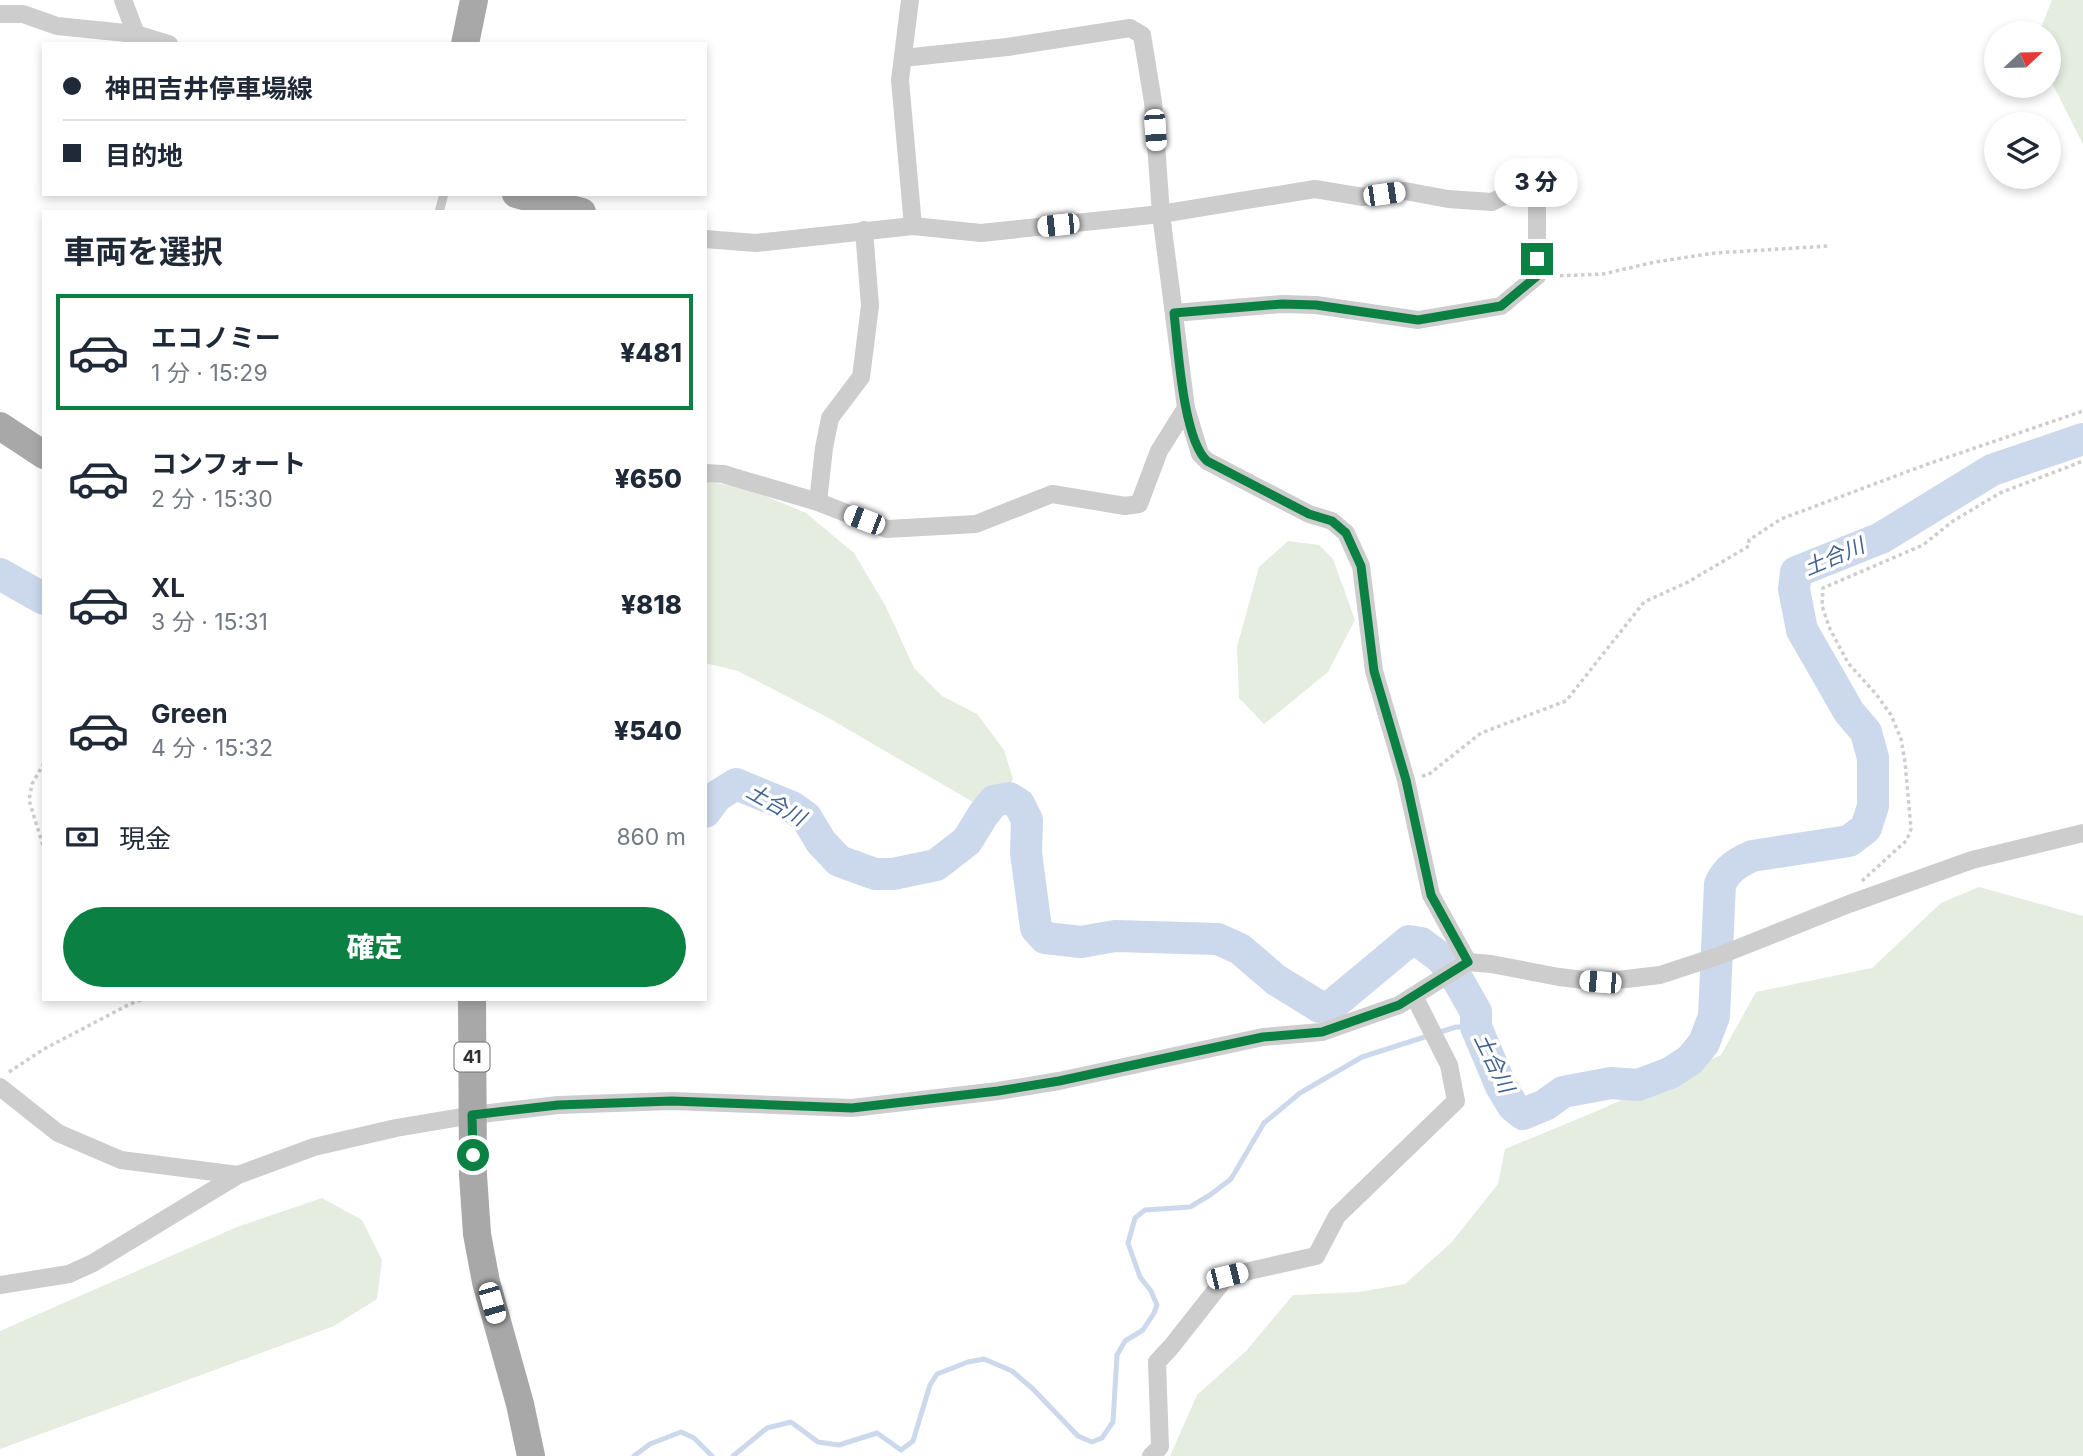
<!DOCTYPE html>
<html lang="ja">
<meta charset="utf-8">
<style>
:root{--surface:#fff;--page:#f6f6f7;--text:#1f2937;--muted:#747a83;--line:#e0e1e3;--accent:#0b8043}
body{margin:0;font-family:Inter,"Noto Sans JP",sans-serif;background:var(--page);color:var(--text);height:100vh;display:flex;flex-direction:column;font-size:26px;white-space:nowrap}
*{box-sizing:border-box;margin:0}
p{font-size:23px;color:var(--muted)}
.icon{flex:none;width:38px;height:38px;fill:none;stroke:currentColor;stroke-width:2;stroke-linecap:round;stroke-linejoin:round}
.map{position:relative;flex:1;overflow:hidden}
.panel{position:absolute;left:42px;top:210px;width:665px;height:791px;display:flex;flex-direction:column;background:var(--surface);border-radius:0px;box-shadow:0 4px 10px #0003}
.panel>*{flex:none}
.guide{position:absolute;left:42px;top:42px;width:665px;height:154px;border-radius:0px;box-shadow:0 4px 10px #0003;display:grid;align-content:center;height:154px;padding:0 21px;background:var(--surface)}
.needle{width:46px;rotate:68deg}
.fabs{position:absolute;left:1984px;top:21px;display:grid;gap:14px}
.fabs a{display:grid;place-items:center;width:77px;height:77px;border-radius:50%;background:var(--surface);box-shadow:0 4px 10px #0003;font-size:35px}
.end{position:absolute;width:32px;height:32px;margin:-16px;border:9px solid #0b8043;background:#fff;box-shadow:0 0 0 4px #fff}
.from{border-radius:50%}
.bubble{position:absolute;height:49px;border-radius:24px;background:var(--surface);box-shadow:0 4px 10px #0003;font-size:23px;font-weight:800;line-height:49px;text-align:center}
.car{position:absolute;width:21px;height:42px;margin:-21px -10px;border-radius:9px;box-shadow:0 0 5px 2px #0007;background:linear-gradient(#fff 24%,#345 0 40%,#fff 0 76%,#345 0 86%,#fff 0)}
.guide b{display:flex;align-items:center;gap:24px;height:66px;font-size:26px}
.guide b+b{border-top:2px solid var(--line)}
.guide i{width:18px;height:18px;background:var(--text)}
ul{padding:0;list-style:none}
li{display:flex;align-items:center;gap:21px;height:116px;margin:0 14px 10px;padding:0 7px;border:4px solid transparent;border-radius:0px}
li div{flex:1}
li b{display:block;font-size:26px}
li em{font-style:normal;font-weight:800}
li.on{border-color:var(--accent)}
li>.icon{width:63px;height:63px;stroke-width:1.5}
h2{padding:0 21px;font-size:32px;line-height:84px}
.pay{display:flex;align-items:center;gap:18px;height:77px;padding:0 21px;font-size:26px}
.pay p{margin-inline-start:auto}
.primary-button{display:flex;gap:14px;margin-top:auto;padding:14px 21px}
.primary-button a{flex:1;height:80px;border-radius:42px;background:var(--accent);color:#fff;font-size:28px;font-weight:800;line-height:80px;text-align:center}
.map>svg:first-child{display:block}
.green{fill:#e4eddf}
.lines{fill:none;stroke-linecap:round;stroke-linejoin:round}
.stream{stroke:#ccd9ec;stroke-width:5}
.river{stroke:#ccd9ec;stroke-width:32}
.path{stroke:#cdcdcd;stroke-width:3.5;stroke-dasharray:3.5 3.5;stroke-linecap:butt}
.service{stroke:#cdcdcd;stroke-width:9}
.minor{stroke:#cdcdcd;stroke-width:18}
.primary{stroke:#a8a8a8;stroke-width:28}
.route{stroke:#0b8043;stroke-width:9}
.labels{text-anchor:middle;stroke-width:7;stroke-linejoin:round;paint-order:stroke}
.shield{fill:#fff;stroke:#6e6e6e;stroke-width:2}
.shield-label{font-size:18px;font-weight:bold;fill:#303030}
.water-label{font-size:21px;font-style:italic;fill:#406191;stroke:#fff}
</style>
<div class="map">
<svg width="2083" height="1456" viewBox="0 0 2083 1456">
<rect width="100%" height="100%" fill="#fff"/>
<g class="green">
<path d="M 2052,0 L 2083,0 L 2083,144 L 2049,77 L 2049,33 L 2039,33 Z"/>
<path d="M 705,481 L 749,489 L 806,513 L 854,553 L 886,607 L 914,668 L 942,696 L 977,714 L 1004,750 L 1013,779 L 1001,803 L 973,802 L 825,716 L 738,671 L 705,663 Z"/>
<path d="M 1288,541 L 1319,545 L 1333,559 L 1355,620 L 1328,672 L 1264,724 L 1239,698 L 1237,647 L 1259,567 Z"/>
<path d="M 1979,887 L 2083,916 L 2083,1456 L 1170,1456 L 1197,1395 L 1247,1350 L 1293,1295 L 1359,1292 L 1405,1284 L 1451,1243 L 1498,1184 L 1505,1149 L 1604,1108 L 1721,1055 L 1756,992 L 1872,968 L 1941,903 Z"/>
<path d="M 322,1198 L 362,1220 L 382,1260 L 377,1299 L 334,1326 L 0,1449 L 0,1331 L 237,1227 Z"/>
</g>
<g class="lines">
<g class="stream">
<path d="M 634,1456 L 650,1444 L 681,1432 L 694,1438 L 712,1456"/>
<path d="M 733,1456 L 767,1428 L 791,1422 L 818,1442 L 839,1445 L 877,1433 L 901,1450 L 913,1441 L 930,1385 L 937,1374 L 968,1362 L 984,1359 L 1012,1371 L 1033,1389 L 1078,1436 L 1092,1442 L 1102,1438 L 1113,1422 L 1117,1355 L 1125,1341 L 1143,1330 L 1154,1313 L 1157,1305 L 1151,1291 L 1140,1277 L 1128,1243 L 1135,1218 L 1145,1210 L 1190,1207 L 1210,1195 L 1231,1179 L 1264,1123 L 1300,1093 L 1362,1057 L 1456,1027 L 1476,1027"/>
</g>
<g class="river">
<path d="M 0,574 L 44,599"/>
<path d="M 705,812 L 717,796 L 736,784 L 792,807 L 806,817 L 821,842 L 839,861 L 875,874 L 893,874 L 936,865 L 967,841 L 983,815 L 994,801 L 1009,798 L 1019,804 L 1027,820 L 1026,853 L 1036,928 L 1045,938 L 1081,942 L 1115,936 L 1218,939 L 1240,949 L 1276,980 L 1320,1007 L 1331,1006 L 1409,941 L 1421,943 L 1441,958 L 1459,982 L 1476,1012 L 1476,1027 L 1501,1086 L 1513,1106 L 1523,1114 L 1545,1105 L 1563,1092 L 1611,1083 L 1638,1085 L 1670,1073 L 1690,1060 L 1704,1043 L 1714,1016 L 1720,884 C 1727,869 1737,863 1752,856 L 1849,841 L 1866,828 L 1873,806 L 1873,758 L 1866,732 L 1849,712 L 1802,630 L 1794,589 L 1796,572 L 1881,538 L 1992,470 L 2083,439"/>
</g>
<g class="path">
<path d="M 1553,276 L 1603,274 L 1655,262 L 1715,253 L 1829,246"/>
<path d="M 44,763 L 32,784 L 29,800 L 44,849"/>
<path d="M 1422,776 L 1428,775 L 1481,733 L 1566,701 L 1644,602 L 1688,582 L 1749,546 L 1749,540 L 1781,519 L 1925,465 L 2083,411"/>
<path d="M 1862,881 L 1907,840 L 1911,829 L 1905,762 L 1901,739 L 1891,715 L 1876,694 L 1848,663 L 1830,629 L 1822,606 L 1823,588 L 1923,545 L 1953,521 L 2000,493 L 2083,461"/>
<path d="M 9,1072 L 44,1049 L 128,1005 L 143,999"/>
</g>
<path class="service" d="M 439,212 L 444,194"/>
<g class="minor">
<path d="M 123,0 L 136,34"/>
<path d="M 910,0 L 900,80 L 913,226"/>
<path d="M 0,14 L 23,14 L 57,26 L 136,34 L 169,44"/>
<path d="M 903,58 L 1007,47 L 1130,28 L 1142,35 L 1153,102 L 1161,214 L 1186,408 L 1200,454 L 1207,461 L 1309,514 L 1332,521 L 1346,533 L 1361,566 L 1374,671 L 1406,780 L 1431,895 L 1468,962"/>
<path d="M 705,239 L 756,243 L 913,226 L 981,233 L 1161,214 L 1315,189 L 1363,197 L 1405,191 L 1448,199 L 1492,202 L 1518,189 L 1537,193 L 1537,276 L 1501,306 L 1418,320 L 1316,305 L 1282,304 L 1174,313"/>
<path d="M 705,473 L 723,474 L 818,502 L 887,529 L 976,524 L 1052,494 L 1125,506 L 1139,504 L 1159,451 L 1186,408"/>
<path d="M 818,502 L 824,448 L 830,418 L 861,377 L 870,306 L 864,230"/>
<path d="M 0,1087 L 58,1133 L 121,1160 L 238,1175"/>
<path d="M 0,1285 L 69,1274 L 93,1263 L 238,1175 L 314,1147 L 396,1128 L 473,1115 L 558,1105 L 672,1101 L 852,1108 L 998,1091 L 1059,1081 L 1263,1037 L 1322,1032 L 1399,1005 L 1468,962 L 1491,964 L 1559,977 L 1600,982 L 1660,975 L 1721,955 L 1849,904 L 1972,860 L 2083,833"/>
<path d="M 1151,1456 L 1160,1447 L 1157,1362 L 1171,1347 L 1227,1276 L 1316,1256 L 1337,1216 L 1456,1101 L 1449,1065 L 1414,996"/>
</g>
<g class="primary">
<path d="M 465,44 L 474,0"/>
<path d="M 516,194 L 582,212"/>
<path d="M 0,426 L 44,455"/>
<path d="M 472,999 L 473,1175 L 477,1234 L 486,1282 L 520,1404 L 531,1456"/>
</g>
</g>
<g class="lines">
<path class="route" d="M 473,1155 L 472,1115 L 558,1105 L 672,1101 L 852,1108 L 998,1091 L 1059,1081 L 1263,1037 L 1322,1032 L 1399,1005 L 1468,962 L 1431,895 L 1406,780 L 1374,671 L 1361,566 L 1346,533 L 1332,521 L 1309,514 L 1207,461 C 1183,439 1178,347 1174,313 L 1282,304 L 1316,305 L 1418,320 L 1501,306 L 1537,276 L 1537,259"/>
</g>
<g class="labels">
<rect class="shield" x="454.5" y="1042.5" width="35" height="29" rx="5"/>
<g class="shield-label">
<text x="472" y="1063">41</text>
</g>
<g class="water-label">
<text transform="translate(1834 557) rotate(-23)" y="7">土合川</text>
<text transform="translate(776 805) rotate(29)" y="7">土合川</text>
<text transform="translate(1494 1063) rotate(64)" y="7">土合川</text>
</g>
</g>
</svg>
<div class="fabs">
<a><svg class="needle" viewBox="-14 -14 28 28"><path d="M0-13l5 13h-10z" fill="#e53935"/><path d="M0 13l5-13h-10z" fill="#747a83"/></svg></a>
<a><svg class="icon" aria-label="layers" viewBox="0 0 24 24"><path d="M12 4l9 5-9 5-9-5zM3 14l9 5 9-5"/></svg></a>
</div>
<i class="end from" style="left:473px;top:1155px"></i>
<i class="end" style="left:1537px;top:259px"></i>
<div class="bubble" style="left:1494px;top:158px;width:84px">3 分</div>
<i class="car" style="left:1155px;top:130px;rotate:176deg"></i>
<i class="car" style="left:1384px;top:194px;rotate:82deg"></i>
<i class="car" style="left:1058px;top:225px;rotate:264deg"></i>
<i class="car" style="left:864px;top:520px;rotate:291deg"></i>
<i class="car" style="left:1600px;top:982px;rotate:275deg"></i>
<i class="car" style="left:1227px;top:1276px;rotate:76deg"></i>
<i class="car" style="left:492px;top:1303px;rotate:164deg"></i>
<div class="guide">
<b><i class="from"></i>神田吉井停車場線</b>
<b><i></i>目的地</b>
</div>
<section class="panel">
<h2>車両を選択</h2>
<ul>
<li class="on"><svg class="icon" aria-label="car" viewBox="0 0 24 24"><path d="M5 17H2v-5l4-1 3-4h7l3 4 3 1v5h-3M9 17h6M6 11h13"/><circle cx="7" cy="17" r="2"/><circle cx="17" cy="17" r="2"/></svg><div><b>エコノミー</b><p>1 分 · 15:29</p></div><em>¥481</em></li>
<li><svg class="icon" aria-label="car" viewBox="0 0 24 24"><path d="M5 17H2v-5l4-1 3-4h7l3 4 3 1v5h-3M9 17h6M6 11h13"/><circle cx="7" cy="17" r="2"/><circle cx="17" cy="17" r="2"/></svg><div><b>コンフォート</b><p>2 分 · 15:30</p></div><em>¥650</em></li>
<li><svg class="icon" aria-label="car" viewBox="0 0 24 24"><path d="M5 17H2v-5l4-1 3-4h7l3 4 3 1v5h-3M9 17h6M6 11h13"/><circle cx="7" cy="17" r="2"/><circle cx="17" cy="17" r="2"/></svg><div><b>XL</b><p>3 分 · 15:31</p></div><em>¥818</em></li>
<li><svg class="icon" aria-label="car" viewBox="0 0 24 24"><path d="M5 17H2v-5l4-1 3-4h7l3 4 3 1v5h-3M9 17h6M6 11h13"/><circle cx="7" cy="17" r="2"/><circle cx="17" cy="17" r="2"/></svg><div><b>Green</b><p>4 分 · 15:32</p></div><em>¥540</em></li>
</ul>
<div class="pay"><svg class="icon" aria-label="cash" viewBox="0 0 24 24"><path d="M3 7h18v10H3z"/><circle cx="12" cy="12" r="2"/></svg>現金<p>860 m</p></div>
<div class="primary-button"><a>確定</a></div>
</section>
</div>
